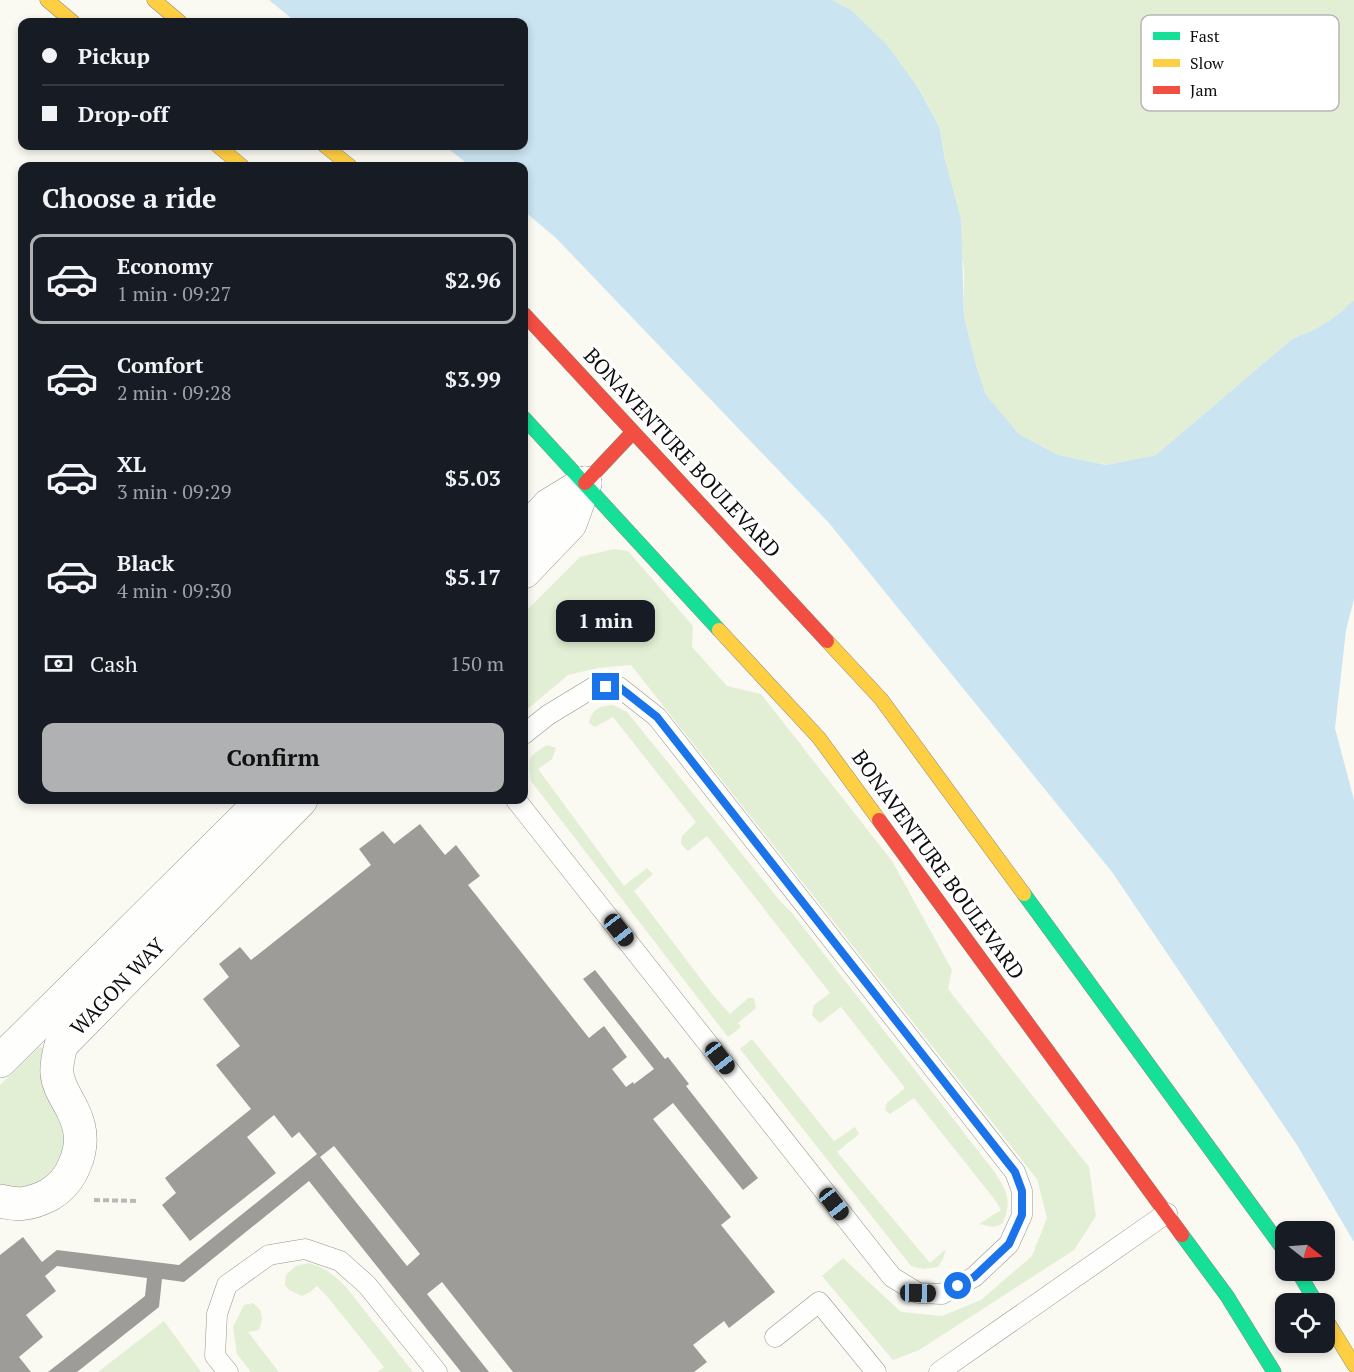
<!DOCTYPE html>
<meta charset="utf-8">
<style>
:root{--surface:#171b24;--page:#20242c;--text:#f1f3f6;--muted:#9ea1a6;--line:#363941;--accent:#b0b1b2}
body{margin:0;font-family:"PT Serif",serif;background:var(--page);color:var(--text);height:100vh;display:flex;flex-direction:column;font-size:22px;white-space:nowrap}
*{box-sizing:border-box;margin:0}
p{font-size:20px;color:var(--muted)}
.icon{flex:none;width:33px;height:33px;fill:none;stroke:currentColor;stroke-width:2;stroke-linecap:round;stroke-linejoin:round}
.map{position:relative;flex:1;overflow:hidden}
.drawer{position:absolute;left:18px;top:162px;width:510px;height:642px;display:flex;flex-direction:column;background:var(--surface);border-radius:12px;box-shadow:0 3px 9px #0003}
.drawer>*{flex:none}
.hud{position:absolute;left:18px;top:18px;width:510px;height:132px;border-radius:12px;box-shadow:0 3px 9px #0003;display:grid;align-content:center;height:132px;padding:0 24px;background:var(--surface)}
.needle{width:39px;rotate:107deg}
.tools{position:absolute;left:1275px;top:1221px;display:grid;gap:12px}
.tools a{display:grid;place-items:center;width:60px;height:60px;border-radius:12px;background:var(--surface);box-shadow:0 3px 9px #0003;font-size:30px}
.end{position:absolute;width:27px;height:27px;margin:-14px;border:8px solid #1a73e8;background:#fff;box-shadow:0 0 0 3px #fff}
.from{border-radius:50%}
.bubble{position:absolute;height:42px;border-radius:12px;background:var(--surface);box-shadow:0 3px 9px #0003;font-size:20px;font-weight:700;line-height:42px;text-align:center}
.car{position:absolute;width:18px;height:36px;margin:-18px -9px;border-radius:8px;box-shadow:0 0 4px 2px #0007;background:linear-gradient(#222 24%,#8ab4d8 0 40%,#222 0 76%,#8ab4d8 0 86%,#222 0)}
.hud b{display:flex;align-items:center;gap:21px;height:57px;font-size:22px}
.hud b+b{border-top:2px solid var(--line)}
.hud i{width:15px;height:15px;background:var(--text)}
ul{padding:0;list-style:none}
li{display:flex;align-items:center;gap:18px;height:90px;margin:0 12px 9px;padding:0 12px;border:3px solid transparent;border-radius:12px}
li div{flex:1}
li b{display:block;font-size:22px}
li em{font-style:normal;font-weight:700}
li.active{border-color:var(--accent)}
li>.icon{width:54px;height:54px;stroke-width:1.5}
h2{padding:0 24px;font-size:27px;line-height:72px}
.pay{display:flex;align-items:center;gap:15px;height:66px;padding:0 24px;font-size:22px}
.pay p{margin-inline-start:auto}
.cta{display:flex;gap:12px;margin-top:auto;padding:12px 24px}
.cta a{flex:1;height:69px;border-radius:12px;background:var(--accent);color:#111;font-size:24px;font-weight:700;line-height:69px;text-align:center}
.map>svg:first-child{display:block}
.green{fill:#e3efd4}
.water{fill:#cbe4f2}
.building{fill:#9e9c98;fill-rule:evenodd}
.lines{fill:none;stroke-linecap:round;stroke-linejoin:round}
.lane-casing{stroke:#949491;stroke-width:21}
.street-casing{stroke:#949491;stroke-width:34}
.fast-casing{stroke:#8b8a87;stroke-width:15}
.slow-casing{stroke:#8b8a87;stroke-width:15}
.jam-casing{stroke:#8b8a87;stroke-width:15}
.path{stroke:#b8b8b6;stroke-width:4;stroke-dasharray:6 3;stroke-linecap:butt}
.lane{stroke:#fefefd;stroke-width:20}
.street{stroke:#fefefd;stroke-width:33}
.fast{stroke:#16e098;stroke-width:14}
.slow{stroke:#ffcf43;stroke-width:14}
.jam{stroke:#f24e42;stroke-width:14}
.route{stroke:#1a73e8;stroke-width:8}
.labels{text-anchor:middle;stroke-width:6;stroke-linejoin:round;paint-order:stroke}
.street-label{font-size:21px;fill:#0e0e0e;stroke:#fff}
.key{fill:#fff;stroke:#b7b7b7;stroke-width:1.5}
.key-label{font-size:16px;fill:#0e0e0e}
</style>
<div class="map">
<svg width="1354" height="1372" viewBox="0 0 1354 1372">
<rect width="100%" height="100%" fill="#faf9f2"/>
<g class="green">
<path d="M 832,0 L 1354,0 L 1354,300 C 1333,320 1319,329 1292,339 L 1156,455 L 1106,465 L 1058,455 L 1019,434 L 985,395 L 977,369 L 964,316 L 964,269 L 940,129 L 921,91 L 851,10 Z"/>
<path d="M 614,549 L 628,551 L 693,626 L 692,647 L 727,686 L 761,694 L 892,861 L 952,970 L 948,989 L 1089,1167 L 1096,1216 L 1074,1250 L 919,1350 L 893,1360 L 822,1276 L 843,1258 L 901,1312 L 942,1316 L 981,1300 L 1032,1256 L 1047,1218 L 1037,1179 L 631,665 L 598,668 L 568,675 L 524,712 L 524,613 L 580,557 Z"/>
<path d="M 613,705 L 627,712 L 780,901 L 792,913 L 990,1166 C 999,1179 1011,1193 1007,1210 C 1006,1215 1004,1220 1002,1224 L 993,1227 L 979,1224 L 1001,1210 L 995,1200 L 914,1098 L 890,1114 L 885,1110 L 887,1103 L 905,1088 L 841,1007 L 820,1023 L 812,1015 L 814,1005 L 830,993 L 707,836 L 688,851 L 681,844 L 682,836 L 696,822 L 613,717 L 595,727 L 589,723 C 593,708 599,706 613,705 Z"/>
<path d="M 547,745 L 556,748 L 552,759 L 538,769 L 624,886 L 647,868 L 653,874 L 634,891 L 713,995 L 730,1014 L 748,998 L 754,998 L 756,1008 L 738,1023 L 741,1027 L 728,1037 L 531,781 C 528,760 527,756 547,745 Z"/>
<path d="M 752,1039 L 834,1141 L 855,1127 L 859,1134 L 837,1152 L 930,1263 L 946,1249 L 943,1259 L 938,1267 L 923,1269 L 911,1266 L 740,1049 Z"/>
<path d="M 39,1047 L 48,1049 L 68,1140 L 57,1171 L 30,1189 L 0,1188 L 0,1085 Z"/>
<path d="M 309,1263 C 326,1268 334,1275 346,1287 L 413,1372 L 378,1372 L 384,1367 L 326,1295 L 317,1286 L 310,1292 L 302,1296 L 289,1290 L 285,1285 L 286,1275 L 296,1266 Z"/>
<path d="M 253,1303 L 261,1311 L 262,1320 L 259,1330 L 248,1332 L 279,1372 L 251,1372 L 237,1354 L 233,1327 L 244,1305 Z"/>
<path d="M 164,1321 L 201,1372 L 98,1372 Z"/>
</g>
<path class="water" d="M 269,0 L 832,0 L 851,10 L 887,45 L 921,92 L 940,129 L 945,160 L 961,219 L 964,316 L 977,369 L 986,395 L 1019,434 L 1058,455 L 1106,465 L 1156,455 L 1292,339 C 1319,329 1333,320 1354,300 L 1354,599 L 1346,630 L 1335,728 L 1354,800 L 1354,1242 L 1297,1145 L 1112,872 L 829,523 L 556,238 L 524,211 L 524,166 L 470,166 L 445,146 L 524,146 L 524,22 L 296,22 Z"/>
<path class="building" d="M 420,824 L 445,855 L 456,845 L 480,876 L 468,885 L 589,1038 L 604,1026 L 627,1057 L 612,1069 L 626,1087 L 633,1082 L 634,1084 L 654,1069 L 583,979 L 595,970 L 665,1059 L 668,1057 L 689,1084 L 686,1086 L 758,1178 L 743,1190 L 673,1103 L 653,1119 L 731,1217 L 721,1225 L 775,1292 L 729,1328 L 724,1321 L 693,1345 L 707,1362 L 694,1372 L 513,1372 L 442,1282 L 427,1294 L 489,1372 L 461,1372 L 309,1181 L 184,1282 L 162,1279 L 159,1307 L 77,1372 L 48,1372 L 145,1296 L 147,1278 L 57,1266 L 45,1276 L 56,1291 L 26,1315 L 43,1337 L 19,1357 L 31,1372 L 0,1372 L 0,1255 L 23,1237 L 42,1262 L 57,1250 L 179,1265 L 317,1154 L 299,1132 L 292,1138 L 274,1115 L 247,1137 L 276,1173 L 190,1241 L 162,1205 L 176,1193 L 165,1178 L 251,1109 L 216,1065 L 240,1046 L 203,999 L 229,977 L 219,964 L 240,947 L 251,960 L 371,865 L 359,849 L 383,831 L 394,844 ZM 334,1146 L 420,1254 L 407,1266 L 320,1157 Z"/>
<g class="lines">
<defs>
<g id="lane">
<path d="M 516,800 L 892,1277 L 918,1293 L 942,1294 L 974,1277 L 1009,1244 L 1022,1215 L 1022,1191 L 1015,1172 L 657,717 L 619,687 L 594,687 L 548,715 L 524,734"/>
<path d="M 775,1337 L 819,1302 L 876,1372"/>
<path d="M 228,1372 L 215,1356 L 217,1314 L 227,1285 L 269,1255 L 305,1249 L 340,1261 L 367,1285 L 437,1372"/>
<path d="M 939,1372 L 1167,1213"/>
</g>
<g id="street">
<path d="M 524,532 L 549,505 L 585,483"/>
<path d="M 524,572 L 570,524 L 585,483"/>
<path d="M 0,1061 L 263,800"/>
<path d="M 0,1201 C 19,1206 31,1204 49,1195 C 61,1188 70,1177 75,1164 C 83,1145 82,1129 73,1111 C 67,1098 58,1087 57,1073 C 56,1064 59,1054 61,1045 L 301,800"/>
</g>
<g id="fast">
<path d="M 524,418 L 719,630"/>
<path d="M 1024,894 L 1286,1253"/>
<path d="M 1182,1235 L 1227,1296 L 1274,1372"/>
<path d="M 1297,1270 L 1317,1304"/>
</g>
<g id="slow">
<path d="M 47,0 L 73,22"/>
<path d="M 154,0 L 180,22"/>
<path d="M 218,146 L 242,166"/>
<path d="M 325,146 L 350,166"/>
<path d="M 719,630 L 819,738 L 879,820"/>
<path d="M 827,641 L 881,699 L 1024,894"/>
<path d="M 1324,1316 L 1354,1365"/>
</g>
<g id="jam">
<path d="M 524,314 L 827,641"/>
<path d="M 585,483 L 633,432"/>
<path d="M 879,820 L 1182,1235"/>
</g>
</defs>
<use href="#lane" class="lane-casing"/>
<use href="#street" class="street-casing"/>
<use href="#fast" class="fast-casing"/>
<use href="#slow" class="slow-casing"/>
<use href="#jam" class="jam-casing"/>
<path class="path" d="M 94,1200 L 138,1201"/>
<use href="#lane" class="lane"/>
<use href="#street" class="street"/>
<use href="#fast" class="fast"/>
<use href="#slow" class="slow"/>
<use href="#jam" class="jam"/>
</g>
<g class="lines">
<path class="route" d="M 606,687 L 619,687 L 657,717 L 1015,1172 L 1022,1191 L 1022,1215 L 1009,1244 L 974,1277 L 958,1286"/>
</g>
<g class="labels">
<g class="street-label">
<text transform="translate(682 453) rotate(47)" y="7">BONAVENTURE BOULEVARD</text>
<text transform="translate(938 865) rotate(54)" y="7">BONAVENTURE BOULEVARD</text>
<text transform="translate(118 987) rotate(-46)" y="7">WAGON WAY</text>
</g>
</g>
<rect x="1141" y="15" width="198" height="96" rx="9" class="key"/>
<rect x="1153" y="32" width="27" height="8" fill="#16e098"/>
<rect x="1153" y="59" width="27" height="8" fill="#ffcf43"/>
<rect x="1153" y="86" width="27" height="8" fill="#f24e42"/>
<g class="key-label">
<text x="1190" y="42">Fast</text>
<text x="1190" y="69">Slow</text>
<text x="1190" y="96">Jam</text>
</g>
</svg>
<div class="tools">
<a><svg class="needle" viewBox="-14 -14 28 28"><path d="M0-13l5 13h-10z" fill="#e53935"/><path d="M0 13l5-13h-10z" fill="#9ea1a6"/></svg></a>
<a><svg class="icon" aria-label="locate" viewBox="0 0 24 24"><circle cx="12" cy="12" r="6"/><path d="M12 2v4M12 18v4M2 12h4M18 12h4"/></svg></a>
</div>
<i class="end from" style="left:958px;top:1286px"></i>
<i class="end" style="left:606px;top:687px"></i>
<div class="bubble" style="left:556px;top:600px;width:99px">1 min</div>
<i class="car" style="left:619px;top:930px;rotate:142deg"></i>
<i class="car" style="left:720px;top:1058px;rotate:142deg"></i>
<i class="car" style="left:834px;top:1204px;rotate:142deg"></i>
<i class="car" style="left:918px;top:1293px;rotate:91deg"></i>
<div class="hud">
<b><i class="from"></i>Pickup</b>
<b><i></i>Drop-off</b>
</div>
<section class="drawer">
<h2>Choose a ride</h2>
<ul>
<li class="active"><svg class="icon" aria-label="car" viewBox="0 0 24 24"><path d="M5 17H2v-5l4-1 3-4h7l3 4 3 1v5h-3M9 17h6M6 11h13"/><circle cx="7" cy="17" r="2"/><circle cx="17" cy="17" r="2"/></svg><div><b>Economy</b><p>1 min · 09:27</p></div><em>$2.96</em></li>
<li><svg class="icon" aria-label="car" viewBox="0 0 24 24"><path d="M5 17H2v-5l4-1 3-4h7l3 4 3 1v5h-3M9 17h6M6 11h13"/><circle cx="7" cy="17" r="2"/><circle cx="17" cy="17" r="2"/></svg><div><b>Comfort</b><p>2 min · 09:28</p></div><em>$3.99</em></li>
<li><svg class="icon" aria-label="car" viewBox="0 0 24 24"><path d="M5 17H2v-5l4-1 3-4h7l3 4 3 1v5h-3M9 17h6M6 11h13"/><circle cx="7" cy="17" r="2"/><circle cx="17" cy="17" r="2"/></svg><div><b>XL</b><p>3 min · 09:29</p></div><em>$5.03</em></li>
<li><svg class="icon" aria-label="car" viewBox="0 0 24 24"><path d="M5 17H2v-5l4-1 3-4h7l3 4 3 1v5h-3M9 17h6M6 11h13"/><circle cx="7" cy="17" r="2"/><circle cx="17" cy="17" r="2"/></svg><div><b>Black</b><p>4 min · 09:30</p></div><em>$5.17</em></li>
</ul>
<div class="pay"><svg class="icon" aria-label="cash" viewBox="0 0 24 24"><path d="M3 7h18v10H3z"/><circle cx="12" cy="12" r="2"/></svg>Cash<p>150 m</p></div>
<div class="cta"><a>Confirm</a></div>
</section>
</div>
